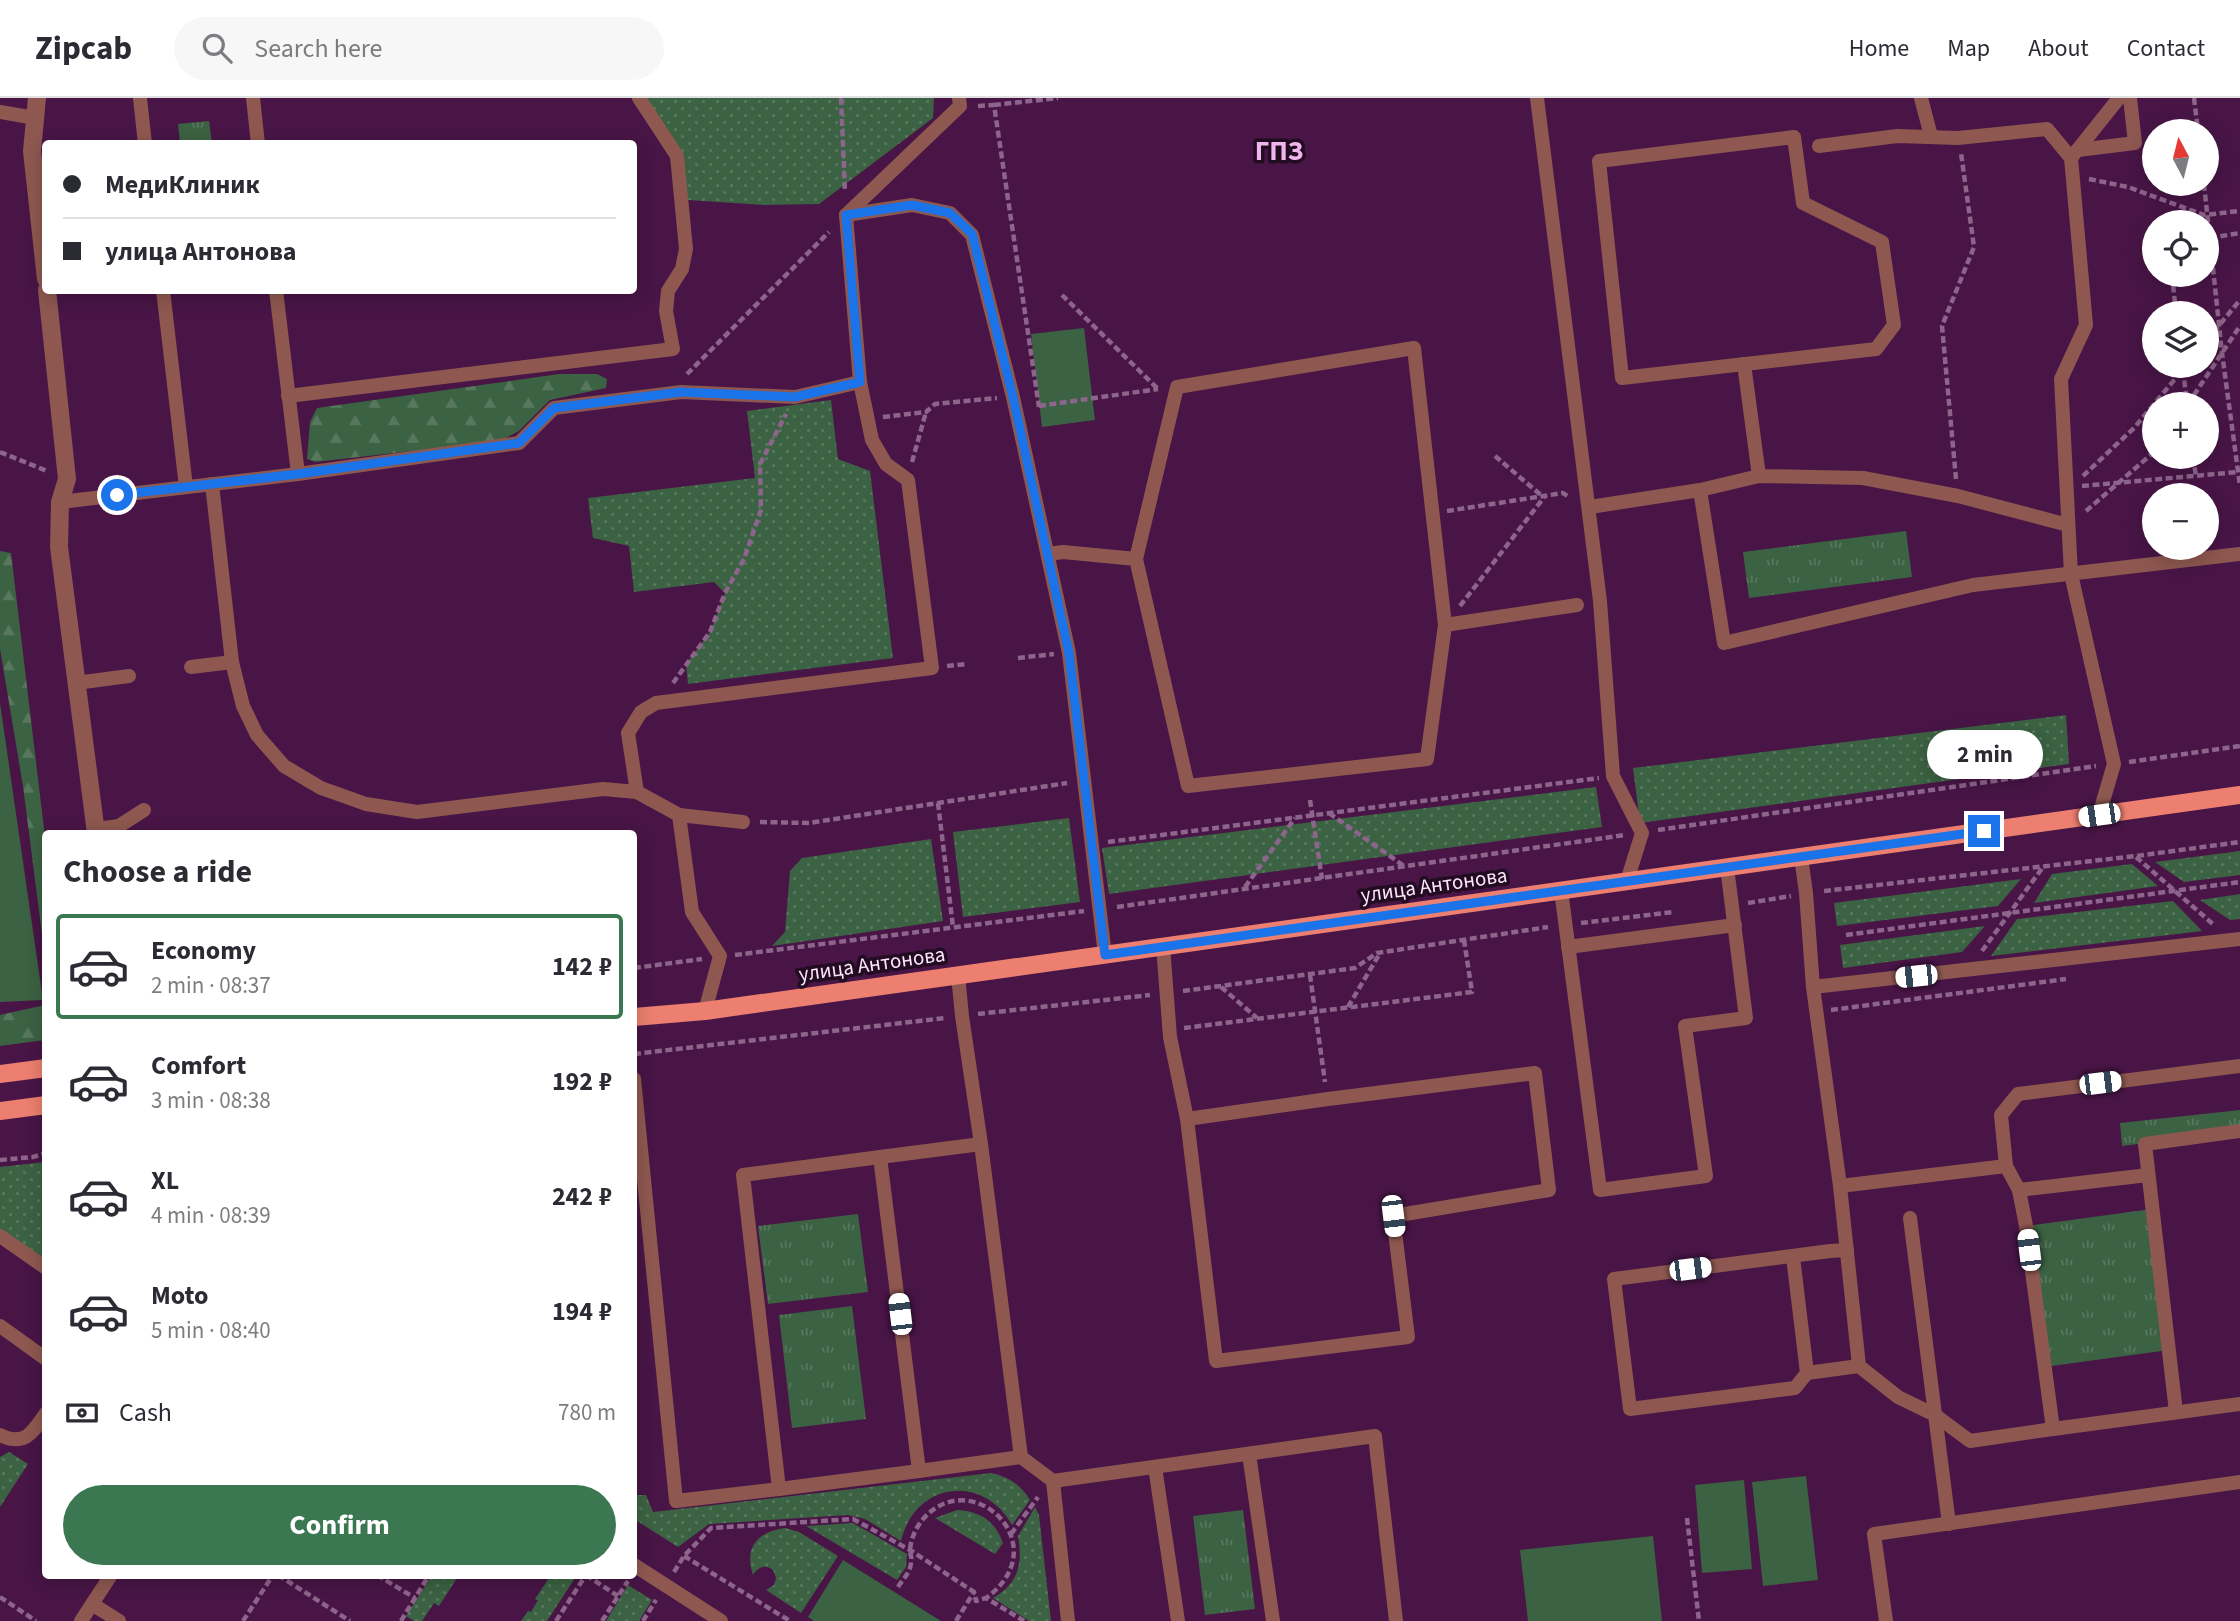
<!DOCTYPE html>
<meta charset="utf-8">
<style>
:root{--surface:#fff;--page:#f7f7f7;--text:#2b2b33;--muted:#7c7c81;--line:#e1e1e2;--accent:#3b7851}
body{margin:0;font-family:"Source Sans 3",sans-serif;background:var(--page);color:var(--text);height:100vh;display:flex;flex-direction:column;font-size:26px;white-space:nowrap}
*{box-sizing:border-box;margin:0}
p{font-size:23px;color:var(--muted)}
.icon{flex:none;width:38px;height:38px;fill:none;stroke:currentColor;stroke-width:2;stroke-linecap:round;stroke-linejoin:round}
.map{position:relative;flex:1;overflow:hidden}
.sheet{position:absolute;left:42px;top:732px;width:595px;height:749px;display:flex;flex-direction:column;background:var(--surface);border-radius:7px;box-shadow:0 4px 18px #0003}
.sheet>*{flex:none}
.hud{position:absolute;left:42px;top:42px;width:595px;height:154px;border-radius:7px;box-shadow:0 4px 18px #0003;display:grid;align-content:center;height:154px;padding:0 21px;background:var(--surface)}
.needle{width:46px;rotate:353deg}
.buttons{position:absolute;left:2142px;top:21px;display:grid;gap:14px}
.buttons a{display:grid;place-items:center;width:77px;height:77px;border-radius:50%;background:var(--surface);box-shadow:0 4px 18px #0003;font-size:35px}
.end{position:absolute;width:32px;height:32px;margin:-16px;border:9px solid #1a73e8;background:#fff;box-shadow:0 0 0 4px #fff}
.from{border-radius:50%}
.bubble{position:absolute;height:49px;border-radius:24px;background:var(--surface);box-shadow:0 4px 18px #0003;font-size:23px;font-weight:700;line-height:49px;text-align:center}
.car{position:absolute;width:21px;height:42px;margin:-21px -10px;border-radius:9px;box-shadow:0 0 5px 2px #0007;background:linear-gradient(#fff 24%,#345 0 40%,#fff 0 76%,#345 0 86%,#fff 0)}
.hud b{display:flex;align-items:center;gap:24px;height:66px;font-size:26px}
.hud b+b{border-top:2px solid var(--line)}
.hud i{width:18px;height:18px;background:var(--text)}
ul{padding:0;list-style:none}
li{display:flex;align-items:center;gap:21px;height:105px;margin:0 14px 10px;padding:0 7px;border:4px solid transparent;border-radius:7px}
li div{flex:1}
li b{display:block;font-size:26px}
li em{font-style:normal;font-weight:700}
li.selected{border-color:var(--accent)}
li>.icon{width:63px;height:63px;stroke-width:1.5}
h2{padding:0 21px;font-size:32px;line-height:84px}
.pay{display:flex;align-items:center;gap:18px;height:77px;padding:0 21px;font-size:26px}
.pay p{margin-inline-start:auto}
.cta{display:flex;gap:14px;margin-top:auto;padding:14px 21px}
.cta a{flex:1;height:80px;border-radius:42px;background:var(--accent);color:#fff;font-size:28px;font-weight:700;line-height:80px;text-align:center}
header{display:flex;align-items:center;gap:42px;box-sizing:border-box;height:98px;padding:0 35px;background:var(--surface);border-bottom:2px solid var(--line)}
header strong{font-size:33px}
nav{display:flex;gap:38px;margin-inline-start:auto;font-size:24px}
.search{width:490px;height:63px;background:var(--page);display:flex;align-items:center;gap:18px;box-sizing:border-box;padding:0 24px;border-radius:38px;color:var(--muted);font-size:26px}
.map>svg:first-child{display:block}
.grass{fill:url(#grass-dots)}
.forest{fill:url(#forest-firs)}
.park{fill:url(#park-tufts)}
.pitch{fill:#3b6242}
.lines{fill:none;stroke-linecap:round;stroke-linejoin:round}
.path{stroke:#8d648b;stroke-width:4.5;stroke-dasharray:7 3.5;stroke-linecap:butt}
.lane{stroke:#8e5850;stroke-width:14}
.street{stroke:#8e5850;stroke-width:18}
.primary{stroke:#ec7f6f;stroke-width:18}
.route{stroke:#1a73e8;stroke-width:9}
.labels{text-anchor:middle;stroke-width:7;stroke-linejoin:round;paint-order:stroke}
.street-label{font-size:21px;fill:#fde4fb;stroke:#220c21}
.district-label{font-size:28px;font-weight:bold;fill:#f2b4ed;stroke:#220c21}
</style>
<header>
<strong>Zipcab</strong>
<div class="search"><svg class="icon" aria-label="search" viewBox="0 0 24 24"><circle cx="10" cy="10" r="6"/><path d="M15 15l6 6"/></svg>Search here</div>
<nav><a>Home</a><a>Map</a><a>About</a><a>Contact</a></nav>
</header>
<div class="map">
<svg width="2240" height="1523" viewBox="0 0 2240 1523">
<defs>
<pattern id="grass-dots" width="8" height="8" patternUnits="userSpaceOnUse" patternTransform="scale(1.75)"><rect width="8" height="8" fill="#3b6242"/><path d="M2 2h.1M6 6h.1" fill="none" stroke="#58785e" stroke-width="1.8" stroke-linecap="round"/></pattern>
<pattern id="forest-firs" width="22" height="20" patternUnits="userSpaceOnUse" patternTransform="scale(1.75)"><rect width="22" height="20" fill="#3b6242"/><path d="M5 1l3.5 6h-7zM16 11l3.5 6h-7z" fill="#58785e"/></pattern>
<pattern id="park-tufts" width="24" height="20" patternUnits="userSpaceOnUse" patternTransform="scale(1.75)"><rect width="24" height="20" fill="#3b6242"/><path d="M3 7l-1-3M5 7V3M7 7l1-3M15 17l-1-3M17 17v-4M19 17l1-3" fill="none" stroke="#58785e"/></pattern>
</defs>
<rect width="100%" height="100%" fill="#481546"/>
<g class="grass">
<path d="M 646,0 L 934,0 L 933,20 L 819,106 L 764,107 L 688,102 L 680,55 Z"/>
<path d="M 831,302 L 838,361 L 870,373 L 893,560 L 688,586 L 686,566 L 710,534 L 725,495 L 714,484 L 634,494 L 629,448 L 593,440 L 588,400 L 755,380 L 747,313 Z"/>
<path d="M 2066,617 L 2069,666 L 1640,725 L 1633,670 Z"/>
<path d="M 1596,689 L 1602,729 L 1109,796 L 1102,750 Z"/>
<path d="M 1069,720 L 1080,804 L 963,819 L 953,734 Z"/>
<path d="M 931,741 L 943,823 L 772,848 L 785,834 L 790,773 L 802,760 Z"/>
<path d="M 2240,753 L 2240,777 L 2184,784 L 2155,764 Z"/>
<path d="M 2132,766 L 2158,788 L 2034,805 L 2052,776 Z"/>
<path d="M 2021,781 L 1998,808 L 1837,828 L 1834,805 Z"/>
<path d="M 2240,796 L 2240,821 L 2230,822 L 2200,802 Z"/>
<path d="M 2173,803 L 2202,833 L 1991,858 L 2017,821 Z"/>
<path d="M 1985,828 L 1962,854 L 1843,870 L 1840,847 Z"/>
<path d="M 45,1064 L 45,1162 L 0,1132 L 0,1069 Z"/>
<path d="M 9,1354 L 28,1366 L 0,1409 L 0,1359 Z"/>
<path d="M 991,1375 C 1009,1379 1020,1386 1030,1402 L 1012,1427 C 983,1375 915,1384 901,1443 L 865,1421 L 848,1417 L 709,1426 L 678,1449 L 634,1421 L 634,1397 L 646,1397 L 653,1414 Z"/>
<path d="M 1035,1409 L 1039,1417 L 1051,1523 L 1029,1523 L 993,1500 C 1019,1485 1023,1465 1018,1438 Z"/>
<path d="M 957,1412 C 980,1413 995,1423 1003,1445 L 995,1456 L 935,1420 Z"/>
<path d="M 853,1425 L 907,1456 L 906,1469 L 897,1482 L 806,1428 Z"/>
<path d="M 785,1430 L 799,1434 L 838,1458 L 801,1515 L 766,1492 L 774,1487 L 776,1480 L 773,1472 C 765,1466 758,1469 753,1477 C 744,1449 757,1434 785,1430 Z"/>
<path d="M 432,1477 L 435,1479 L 437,1477 L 459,1477 L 439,1508 L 434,1505 L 422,1523 L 414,1523 L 406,1518 Z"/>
<path d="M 551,1477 L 577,1477 L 547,1523 L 521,1523 L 528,1513 L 531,1514 L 538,1502 L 535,1501 Z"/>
<path d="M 628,1487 L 652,1502 L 639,1523 L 606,1523 Z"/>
</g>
<g class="forest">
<path d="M 559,276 L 597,276 L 607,281 L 606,290 L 550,302 L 519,333 L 500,343 L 315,364 L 307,361 L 310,324 L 317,310 Z"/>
<path d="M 0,453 L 11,455 L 45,739 L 45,860 L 23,688 L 0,551 Z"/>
<path d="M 45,907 L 45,942 L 0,948 L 0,917 Z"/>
</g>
<g class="park">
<path d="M 209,23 L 212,45 L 180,45 L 178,26 Z"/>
<path d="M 1906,433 L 1912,479 L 1749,500 L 1743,454 Z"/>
<path d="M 2240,1012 L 2240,1033 L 2122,1048 L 2120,1025 Z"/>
<path d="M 2152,1111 L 2169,1252 L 2044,1269 L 2026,1128 Z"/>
<path d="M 858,1116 L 868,1194 L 768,1206 L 758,1128 Z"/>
<path d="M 852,1208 L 866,1321 L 792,1330 L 779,1217 Z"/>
<path d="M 1243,1412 L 1255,1511 L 1205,1517 L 1193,1418 Z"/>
</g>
<g class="pitch">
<path d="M 1084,230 L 1095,322 L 1042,329 L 1031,236 Z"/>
<path d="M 0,605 L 43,902 L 0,904 Z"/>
<path d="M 1806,1378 L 1818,1482 L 1763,1488 L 1752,1384 Z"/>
<path d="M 1744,1382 L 1752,1471 L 1702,1475 L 1695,1387 Z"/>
<path d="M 1653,1438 L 1662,1523 L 1528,1523 L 1520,1452 Z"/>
<path d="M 843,1462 L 941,1523 L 814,1523 L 808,1519 Z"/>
</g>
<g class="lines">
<g class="path">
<path d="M 841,0 L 845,94"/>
<path d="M 2194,0 L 2198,33"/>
<path d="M 994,7 L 1058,0"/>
<path d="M 978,8 L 994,7 L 1039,309"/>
<path d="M 2089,81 L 2128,89 L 2204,117 L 2240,113"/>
<path d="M 2204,86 L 2222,255 L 2240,388"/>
<path d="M 2210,140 L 2240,135"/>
<path d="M 2172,177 L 2176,215"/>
<path d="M 1062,197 L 1158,291"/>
<path d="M 2207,242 L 2240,202"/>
<path d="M 2183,272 L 2187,305"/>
<path d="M 687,276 L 829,134"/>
<path d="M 2188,306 L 2240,228"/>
<path d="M 1039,308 L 1158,291"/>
<path d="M 883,319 L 926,314 L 935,306 L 997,300"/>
<path d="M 0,354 L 47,373"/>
<path d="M 1495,358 L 1542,398"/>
<path d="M 2193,359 L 2196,378"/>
<path d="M 912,364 L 926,314"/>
<path d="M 2083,378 L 2134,330 L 2186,268"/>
<path d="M 1956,381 L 1942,228 L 1974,149 L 1961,55"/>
<path d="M 2082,388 L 2238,374"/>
<path d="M 1447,413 L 1563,395 L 1569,399"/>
<path d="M 2086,413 L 2154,354"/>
<path d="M 1460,508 L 1545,398"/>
<path d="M 1018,560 L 1054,556"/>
<path d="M 947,568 L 966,566"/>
<path d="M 673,585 L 710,534 L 725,495 L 744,461 L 761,412 L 760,366 L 786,316"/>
<path d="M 2129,664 L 2240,648"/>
<path d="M 1310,702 L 1322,781"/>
<path d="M 938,705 L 953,829"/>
<path d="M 1329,715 L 1404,768"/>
<path d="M 760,724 L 809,725 L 1067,685"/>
<path d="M 1658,732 L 2096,668"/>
<path d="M 1108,744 L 1599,680"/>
<path d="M 2136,759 L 2214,827"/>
<path d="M 1245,789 L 1295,720"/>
<path d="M 1824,793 L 2136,758 L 2240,744"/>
<path d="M 1748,805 L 1791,798"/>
<path d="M 1117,809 L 1625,737"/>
<path d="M 1581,825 L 1673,814"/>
<path d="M 1846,837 L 2240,784"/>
<path d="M 1982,853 L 2043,769"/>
<path d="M 735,857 L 1084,813"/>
<path d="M 634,870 L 702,861"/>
<path d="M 1310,877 L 1325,984"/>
<path d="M 1221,889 L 1257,920"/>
<path d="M 1183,893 L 1355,870 L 1377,855 L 1548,829"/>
<path d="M 1348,909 L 1380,855"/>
<path d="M 1831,912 L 2066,881"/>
<path d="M 978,916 L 1150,897"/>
<path d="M 1184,930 L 1472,894 L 1464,842"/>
<path d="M 634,956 L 945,920"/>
<path d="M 0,1062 L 33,1059 L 46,1055"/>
<path d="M 1687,1420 L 1699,1523"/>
<path d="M 1011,1436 L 1038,1399"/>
<path d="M 684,1458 L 790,1523"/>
<path d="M 674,1474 L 684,1458 L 711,1430 L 853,1421 L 910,1452 L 974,1494 L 976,1503 L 986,1500 L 1024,1523"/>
<path d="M 278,1477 L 350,1523"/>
<path d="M 377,1477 L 415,1500"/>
<path d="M 586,1477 L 618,1498"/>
<path d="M 898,1489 C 903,1481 910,1475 911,1465 C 912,1459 911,1460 910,1454 C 910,1442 916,1429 924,1420 C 973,1366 1058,1448 986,1500"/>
<path d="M 0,1499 L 36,1523"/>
<path d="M 243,1523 L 273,1477"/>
<path d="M 401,1523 L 429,1477"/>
<path d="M 556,1523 L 586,1477"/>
<path d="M 602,1523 L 628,1483"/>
<path d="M 643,1523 L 656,1502"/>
<path d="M 956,1523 L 974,1494"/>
</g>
<g class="lane">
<path d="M 140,0 L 145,46"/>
<path d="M 253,0 L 258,46"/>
<path d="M 1537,0 L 1600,503 L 1613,678 L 1642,735 L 1627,783"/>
<path d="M 1921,0 L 1931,38"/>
<path d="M 0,14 L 35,20"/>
<path d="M 1794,39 L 1803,105 L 1882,144 L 1894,227 L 1876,251 L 1622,280 L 1599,63 Z"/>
<path d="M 1819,48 L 1897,38 L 1958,40 L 2047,31 L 2071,60"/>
<path d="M 2078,52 L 2135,45 L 2130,0"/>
<path d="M 846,117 L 912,107 L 950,115 L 972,137 L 1013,299 L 1069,555 L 1105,857"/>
<path d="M 846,117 L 960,8 L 959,0"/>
<path d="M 163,192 L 186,389"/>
<path d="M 276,192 L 298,376"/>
<path d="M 1744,266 L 1759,378"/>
<path d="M 288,298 L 673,251 L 666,213 L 668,193 L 682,171 L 686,151 L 677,58 L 639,0"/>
<path d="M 212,386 L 232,564 L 243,608 L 257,637 L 284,668 L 321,690 L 366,706 L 417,714 L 603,691 L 637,694"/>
<path d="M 1700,392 L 1759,378 L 1863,380 L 1958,398 L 2068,427"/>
<path d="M 60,404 L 298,376 L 519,345 L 554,310 L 681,294 L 795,299 L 860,284"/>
<path d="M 1590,409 L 1700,392 L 1724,545 L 1973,487 L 2240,456"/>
<path d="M 1048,456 L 1063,454 L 1136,461 L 1188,688 L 1427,661 L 1445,527 L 1577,507"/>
<path d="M 1136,461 L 1177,289 L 1414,250 L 1445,527"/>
<path d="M 191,569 L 232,564"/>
<path d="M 76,585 L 129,578"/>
<path d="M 679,717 L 743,724"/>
<path d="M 2099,717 L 2114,666 L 2071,476 L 2061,281 L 2086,227 L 2071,60 L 2119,0"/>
<path d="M 96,731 L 119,728 L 144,712"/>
<path d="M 1801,759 L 1806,795 L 1813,889 L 1840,1088 L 1859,1268 L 1898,1299 L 1935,1317 L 1970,1343 L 2053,1331"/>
<path d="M 1561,792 L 1600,1092 L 1706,1078 L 1685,928 L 1746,920 L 1727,769"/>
<path d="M 1163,848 L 1170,939 L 1187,1021 L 1216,1263 L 1408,1239 L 1393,1118 L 1549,1092 L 1535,975 L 1328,1001 L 1187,1021"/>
<path d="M 1568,849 L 1735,827"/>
<path d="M 958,877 L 962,918 L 981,1046 L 1021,1359 L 919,1373 L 880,1059 L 981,1046"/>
<path d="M 1813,889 L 2240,841"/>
<path d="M 705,913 L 720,858 L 692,814 L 679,717 L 637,694 L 628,635 L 641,614 L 656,605 L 932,570 L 908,382 L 886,366 L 872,342 L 860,284 L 846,117"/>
<path d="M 2240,968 L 2018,996 L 2001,1017 L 2006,1068 L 2019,1092 L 2026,1128 L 2053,1331 L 2240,1306"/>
<path d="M 634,981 L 676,1403 L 779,1391 L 743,1077 L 880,1059"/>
<path d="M 1840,1088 L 2006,1068"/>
<path d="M 2019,1092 L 2148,1077"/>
<path d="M 1910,1120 L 1949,1426"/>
<path d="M 0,1138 L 46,1170"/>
<path d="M 1793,1159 L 1807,1275 L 1795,1290 L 1630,1311 L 1614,1181 L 1830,1153 L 1847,1152"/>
<path d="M 0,1228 L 46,1261"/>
<path d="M 1807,1275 L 1859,1268"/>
<path d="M 2176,1314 L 2145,1046 L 2240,1033"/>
<path d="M 0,1337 C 25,1349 33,1334 46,1315"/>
<path d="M 1249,1356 L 1273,1523"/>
<path d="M 1021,1359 L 1053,1383 L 1375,1338 L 1396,1523"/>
<path d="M 1155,1369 L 1178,1523"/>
<path d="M 1053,1383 L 1068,1523"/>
<path d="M 779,1391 L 919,1373"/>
<path d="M 634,1467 L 721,1523"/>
<path d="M 92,1506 L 119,1523"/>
<path d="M 81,1523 L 111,1477"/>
<path d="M 1886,1523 L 1874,1436 L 2240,1384"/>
</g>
<g class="street">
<path d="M 37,0 L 32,53 L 46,181"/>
<path d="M 47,192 L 67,381 L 60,404 L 59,449 L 96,735"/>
</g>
<g class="primary">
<path d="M 634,919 L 705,913 L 2240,697"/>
<path d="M 0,976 L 46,970"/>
<path d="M 0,1013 L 46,1007"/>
</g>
</g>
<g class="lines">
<path class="route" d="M 117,397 L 298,376 L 519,345 L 554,310 L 681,294 L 795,299 L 860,284 L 846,117 L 912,107 L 950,115 L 972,136 L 1013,299 L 1069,555 L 1105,857 L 1984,733"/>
</g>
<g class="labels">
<g class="street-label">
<text transform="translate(1434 787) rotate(-8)" y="7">улица Антонова</text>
<text transform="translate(872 866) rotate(-8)" y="7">улица Антонова</text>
</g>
<g class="district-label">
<text x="1279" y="62">ГПЗ</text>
</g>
</g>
</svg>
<div class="buttons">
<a><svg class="needle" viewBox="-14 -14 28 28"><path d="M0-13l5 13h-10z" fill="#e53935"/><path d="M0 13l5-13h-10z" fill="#7c7c81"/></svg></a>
<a><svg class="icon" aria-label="locate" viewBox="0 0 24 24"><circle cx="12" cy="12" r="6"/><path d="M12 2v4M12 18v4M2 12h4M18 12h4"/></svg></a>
<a><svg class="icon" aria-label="layers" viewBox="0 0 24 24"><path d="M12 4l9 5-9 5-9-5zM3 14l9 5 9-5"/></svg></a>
<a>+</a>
<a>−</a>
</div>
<i class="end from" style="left:117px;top:397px"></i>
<i class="end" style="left:1984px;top:733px"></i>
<div class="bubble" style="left:1927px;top:632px;width:116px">2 min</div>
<i class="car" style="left:2099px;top:717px;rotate:262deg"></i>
<i class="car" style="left:1916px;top:878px;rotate:264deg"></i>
<i class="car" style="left:2100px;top:985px;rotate:83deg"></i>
<i class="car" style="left:1393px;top:1118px;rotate:173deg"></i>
<i class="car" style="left:2029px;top:1152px;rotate:353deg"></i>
<i class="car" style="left:1690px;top:1171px;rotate:83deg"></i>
<i class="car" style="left:900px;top:1216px;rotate:353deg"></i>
<div class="hud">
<b><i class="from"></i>МедиКлиник</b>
<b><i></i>улица Антонова</b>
</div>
<section class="sheet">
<h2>Choose a ride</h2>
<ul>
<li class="selected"><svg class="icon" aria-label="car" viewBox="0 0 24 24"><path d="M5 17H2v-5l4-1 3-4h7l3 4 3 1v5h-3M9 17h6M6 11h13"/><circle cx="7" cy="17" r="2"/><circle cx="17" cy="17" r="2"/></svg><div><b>Economy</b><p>2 min · 08:37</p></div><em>142 ₽</em></li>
<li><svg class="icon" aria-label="car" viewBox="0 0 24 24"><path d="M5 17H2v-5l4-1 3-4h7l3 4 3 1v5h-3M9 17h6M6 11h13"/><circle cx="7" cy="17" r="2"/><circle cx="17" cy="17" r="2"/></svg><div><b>Comfort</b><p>3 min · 08:38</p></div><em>192 ₽</em></li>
<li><svg class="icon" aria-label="car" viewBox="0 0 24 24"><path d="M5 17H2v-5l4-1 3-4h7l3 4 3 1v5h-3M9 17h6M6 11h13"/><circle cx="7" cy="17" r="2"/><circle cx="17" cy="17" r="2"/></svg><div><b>XL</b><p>4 min · 08:39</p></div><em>242 ₽</em></li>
<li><svg class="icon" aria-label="car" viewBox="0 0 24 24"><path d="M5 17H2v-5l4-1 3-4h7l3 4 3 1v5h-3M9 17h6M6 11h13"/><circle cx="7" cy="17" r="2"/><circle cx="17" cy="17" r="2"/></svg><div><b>Moto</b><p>5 min · 08:40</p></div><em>194 ₽</em></li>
</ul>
<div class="pay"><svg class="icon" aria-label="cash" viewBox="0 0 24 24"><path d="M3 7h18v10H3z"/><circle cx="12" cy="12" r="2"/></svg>Cash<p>780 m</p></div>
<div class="cta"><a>Confirm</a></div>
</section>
</div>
